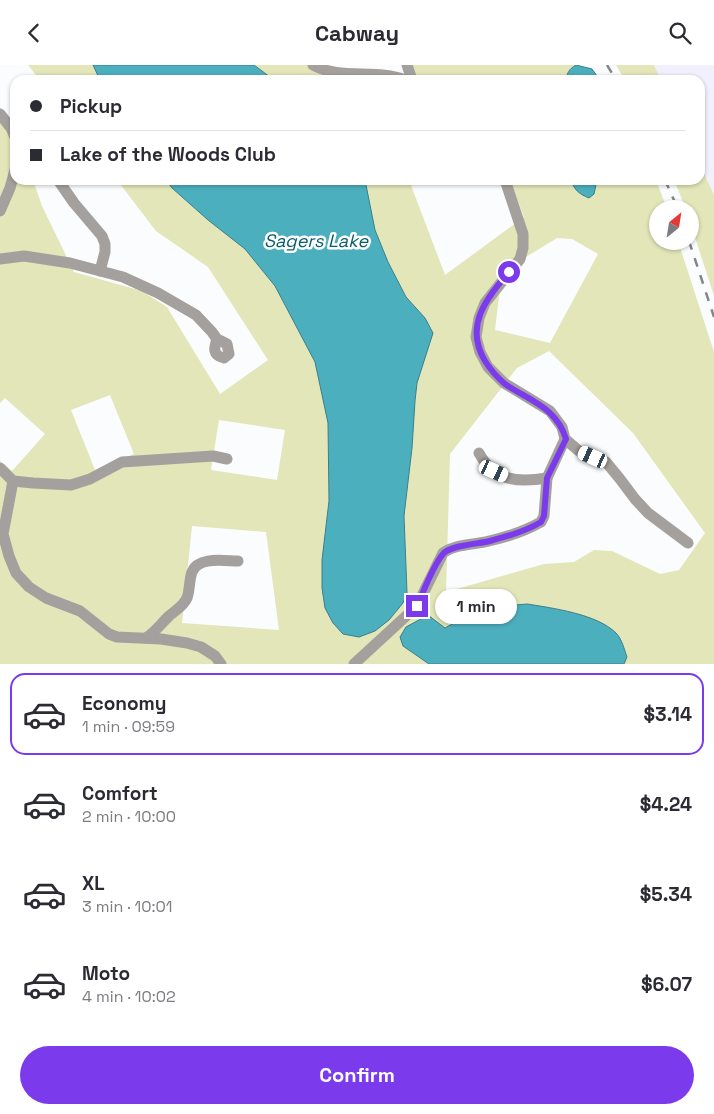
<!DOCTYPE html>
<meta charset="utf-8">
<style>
:root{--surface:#fff;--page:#f7f7f7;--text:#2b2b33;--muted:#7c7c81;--line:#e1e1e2;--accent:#7c3aed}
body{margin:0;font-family:"Space Grotesk",sans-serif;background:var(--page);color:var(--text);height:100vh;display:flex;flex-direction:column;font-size:19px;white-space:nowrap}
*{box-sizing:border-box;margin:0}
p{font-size:16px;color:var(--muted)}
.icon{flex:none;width:28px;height:28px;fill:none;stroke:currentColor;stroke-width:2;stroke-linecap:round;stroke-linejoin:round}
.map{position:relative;height:599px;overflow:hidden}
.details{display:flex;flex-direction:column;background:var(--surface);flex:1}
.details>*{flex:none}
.top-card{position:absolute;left:10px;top:10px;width:695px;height:110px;border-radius:15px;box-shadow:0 1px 4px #0004;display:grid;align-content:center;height:110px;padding:0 20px;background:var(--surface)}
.needle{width:32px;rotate:30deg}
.fabs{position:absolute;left:649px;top:135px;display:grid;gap:10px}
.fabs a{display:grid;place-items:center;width:50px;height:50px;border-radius:50%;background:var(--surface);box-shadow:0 1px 4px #0004;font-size:25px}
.end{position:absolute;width:22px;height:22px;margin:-11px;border:6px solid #7c3aed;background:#fff;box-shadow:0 0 0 2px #fff}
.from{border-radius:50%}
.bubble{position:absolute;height:35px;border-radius:18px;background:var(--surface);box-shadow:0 1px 4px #0004;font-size:16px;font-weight:700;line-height:35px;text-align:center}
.car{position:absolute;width:15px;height:30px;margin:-15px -8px;border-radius:6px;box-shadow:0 0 4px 1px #0007;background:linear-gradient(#fff 24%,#345 0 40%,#fff 0 76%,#345 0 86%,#fff 0)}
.top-card b{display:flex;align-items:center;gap:18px;height:48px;font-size:19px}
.top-card b+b{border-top:1px solid var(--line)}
.top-card i{width:12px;height:12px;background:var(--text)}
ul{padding:9px 0 0;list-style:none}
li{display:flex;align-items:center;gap:15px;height:82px;margin:0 10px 8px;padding:0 10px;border:2px solid transparent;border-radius:15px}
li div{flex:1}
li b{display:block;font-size:19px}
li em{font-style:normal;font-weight:700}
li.active{border-color:var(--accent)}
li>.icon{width:45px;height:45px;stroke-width:1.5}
.primary-button{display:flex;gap:10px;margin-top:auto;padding:10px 20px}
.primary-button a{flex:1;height:58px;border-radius:30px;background:var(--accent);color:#fff;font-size:20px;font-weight:700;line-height:58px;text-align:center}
header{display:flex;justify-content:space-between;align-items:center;height:65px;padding:0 20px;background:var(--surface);font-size:22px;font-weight:700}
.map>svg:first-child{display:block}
.industrial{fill:#f2f0fd}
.green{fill:#e2e6b8;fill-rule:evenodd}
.water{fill:#4cafbe;stroke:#397f8a}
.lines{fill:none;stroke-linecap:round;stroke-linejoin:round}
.minor{stroke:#a4a09e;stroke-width:11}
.rail{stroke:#848587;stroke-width:2.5;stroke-dasharray:9 9;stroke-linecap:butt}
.route{stroke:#7c3aed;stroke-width:6}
.labels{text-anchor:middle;stroke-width:5;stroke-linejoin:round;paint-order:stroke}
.water-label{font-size:18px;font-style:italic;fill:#085e6a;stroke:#fff}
</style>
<header><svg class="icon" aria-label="back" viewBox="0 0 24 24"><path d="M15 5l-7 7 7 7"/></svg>Cabway<svg class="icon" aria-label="search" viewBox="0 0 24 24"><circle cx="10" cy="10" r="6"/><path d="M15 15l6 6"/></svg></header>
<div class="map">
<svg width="714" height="599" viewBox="0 0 714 599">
<rect width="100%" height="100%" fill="#fbfcfd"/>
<path class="industrial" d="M 654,0 L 714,0 L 714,130 L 700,100 L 700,15 L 661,15 Z"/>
<g class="green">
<path d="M 28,0 L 93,0 L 100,15 L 40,15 Z"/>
<path d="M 254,0 L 310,0 L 327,15 L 274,15 Z"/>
<path d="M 411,0 L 576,0 C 569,4 567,8 566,15 L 417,15 Z"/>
<path d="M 616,0 L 654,0 L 661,15 L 625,15 Z"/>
<path d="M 0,52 L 15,73 L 15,115 L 33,115 L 42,141 L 74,207 L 142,226 L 167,242 L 220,329 L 268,295 L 208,202 L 156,166 L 117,115 L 166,115 L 172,123 L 208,155 L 245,184 L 275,221 L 315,297 L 328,358 L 329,436 L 322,495 L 407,528 L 404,451 L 412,383 L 415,336 L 417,318 L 433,268 L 425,253 L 406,232 L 388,197 L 375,165 L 365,115 L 409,115 L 445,210 L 524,152 L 510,115 L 571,115 L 574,124 L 581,130 L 597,120 L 597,115 L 656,115 L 667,144 L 658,144 L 658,176 L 678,176 L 714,287 L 714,599 L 624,599 L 627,592 L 583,551 L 563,545 L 527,539 L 514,541 L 445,563 L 438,558 L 403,581 L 429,599 L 0,599 L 0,396 L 12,406 L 45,369 L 5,333 L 0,338 ZM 557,173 L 572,174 L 598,189 L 550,278 L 495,265 L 500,223 L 526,192 ZM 549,286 L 633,368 L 705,468 L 679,505 L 660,509 L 612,486 L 594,485 L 574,497 L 544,499 L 446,527 L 450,389 L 517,303 ZM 110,330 L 134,389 L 95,405 L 71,345 ZM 219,355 L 285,365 L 277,415 L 211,405 ZM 192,461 L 266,467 L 279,565 L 182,558 Z"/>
<path d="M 700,100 L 714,130 L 714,231 L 690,157 L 690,144 L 686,144 L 674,115 L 700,115 Z"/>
</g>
<g class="water">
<path d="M 93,0 L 254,0 L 274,15 L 100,15 Z"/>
<path d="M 576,0 L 592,4 L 600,15 L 566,15 C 567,8 569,4 576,0 Z"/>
<path d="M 166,115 L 365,115 L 375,165 L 388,197 L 406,232 L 425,253 L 433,268 L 417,318 L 415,336 L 412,383 L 404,451 L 407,528 L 403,538 L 389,555 L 375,566 L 359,572 L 343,569 L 333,558 L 325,543 L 322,523 L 322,495 L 329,436 L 328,358 L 315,297 L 275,221 L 245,184 L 208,155 L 172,123 Z"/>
<path d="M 571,115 L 597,115 L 594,129 L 589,133 C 579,129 574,125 571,115 Z"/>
<path d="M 527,539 C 552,543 597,549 616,568 C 622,574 624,584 627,592 L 624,599 L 429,599 L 403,581 L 400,572 L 406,562 L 428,550 L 445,563 L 481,543 Z"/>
</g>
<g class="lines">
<g class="minor">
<path d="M 313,0 C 339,15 377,4 405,15"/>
<path d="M 407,0 L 412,15"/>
<path d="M 0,49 L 11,63 L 15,72"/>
<path d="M 58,115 L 74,138 L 102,171 L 105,179 L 105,187 L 100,206"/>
<path d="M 505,115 L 523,169 L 523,183 L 520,194 L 485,238 L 479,253 L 476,272 L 480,287 L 488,302 L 504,318 L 550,346 L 562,362 L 565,374 L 579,386 L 606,397 L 620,414 L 635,434 L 648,448 L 688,478"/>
<path d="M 0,146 L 10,123 L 15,105"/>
<path d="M 0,194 L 24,191 L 70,198 L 123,212 L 158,228 L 196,250 L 212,267 L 217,274 L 227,279 L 229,289 L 224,293 C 212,290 214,283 217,274"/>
<path d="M 479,388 C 494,416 518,418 547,413"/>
<path d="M 0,403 L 13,416 L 33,418 L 71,420 L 90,414 L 122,397 L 213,391 L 227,394"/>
<path d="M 13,416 L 3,469 L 9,491 L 16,508 L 29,522 L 46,533 L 80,546 L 109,569 L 117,572 L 161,574 L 187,578 L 201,582 L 215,591 L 221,599"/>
<path d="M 146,573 C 155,567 160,560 168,552 C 174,546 183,542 187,533 C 190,525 189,515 192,507 C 198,491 225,496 238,496"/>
<path d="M 354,599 L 417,541 L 443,488 C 455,479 474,480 489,476 C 507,472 525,466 541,457 L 544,451 L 547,413 L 565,374"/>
</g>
<g class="rail">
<path d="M 607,0 L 616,15"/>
<path d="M 665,115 L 678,144"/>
<path d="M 689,176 L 714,252"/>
</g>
</g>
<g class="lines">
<path class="route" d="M 417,541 C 424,526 432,502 443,489 C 450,480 479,479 490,476 C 508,471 526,466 541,457 L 544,451 L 547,413 L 566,374 C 556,342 530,336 505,319 C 498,313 490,304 485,296 C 464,261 486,234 509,207"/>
</g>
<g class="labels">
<g class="water-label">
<text x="316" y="182">Sagers Lake</text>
</g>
</g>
</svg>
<div class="fabs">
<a><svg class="needle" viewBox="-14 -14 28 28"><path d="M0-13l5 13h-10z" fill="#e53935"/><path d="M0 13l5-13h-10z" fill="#7c7c81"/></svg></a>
</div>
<i class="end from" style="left:509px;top:207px"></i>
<i class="end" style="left:417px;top:541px"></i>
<div class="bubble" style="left:435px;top:524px;width:82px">1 min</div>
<i class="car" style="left:593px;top:392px;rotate:294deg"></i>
<i class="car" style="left:494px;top:406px;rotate:115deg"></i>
<div class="top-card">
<b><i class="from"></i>Pickup</b>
<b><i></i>Lake of the Woods Club</b>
</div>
</div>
<section class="details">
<ul>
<li class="active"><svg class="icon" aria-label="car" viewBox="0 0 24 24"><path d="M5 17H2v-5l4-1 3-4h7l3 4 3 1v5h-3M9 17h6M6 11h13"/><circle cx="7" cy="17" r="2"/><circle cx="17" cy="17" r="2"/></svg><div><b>Economy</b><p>1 min · 09:59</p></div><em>$3.14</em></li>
<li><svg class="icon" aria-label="car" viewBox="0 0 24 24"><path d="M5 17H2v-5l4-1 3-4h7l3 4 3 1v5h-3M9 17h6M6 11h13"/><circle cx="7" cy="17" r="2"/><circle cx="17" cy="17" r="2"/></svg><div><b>Comfort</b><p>2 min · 10:00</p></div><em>$4.24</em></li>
<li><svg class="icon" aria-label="car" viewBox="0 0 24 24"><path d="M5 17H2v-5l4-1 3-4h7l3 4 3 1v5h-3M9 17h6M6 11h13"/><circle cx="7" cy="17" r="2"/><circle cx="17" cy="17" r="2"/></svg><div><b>XL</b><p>3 min · 10:01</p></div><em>$5.34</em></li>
<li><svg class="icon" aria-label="car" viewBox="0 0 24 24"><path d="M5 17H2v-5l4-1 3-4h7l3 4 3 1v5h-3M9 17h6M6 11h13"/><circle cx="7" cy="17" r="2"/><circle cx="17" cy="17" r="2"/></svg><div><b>Moto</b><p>4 min · 10:02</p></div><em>$6.07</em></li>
</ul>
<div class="primary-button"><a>Confirm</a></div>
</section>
